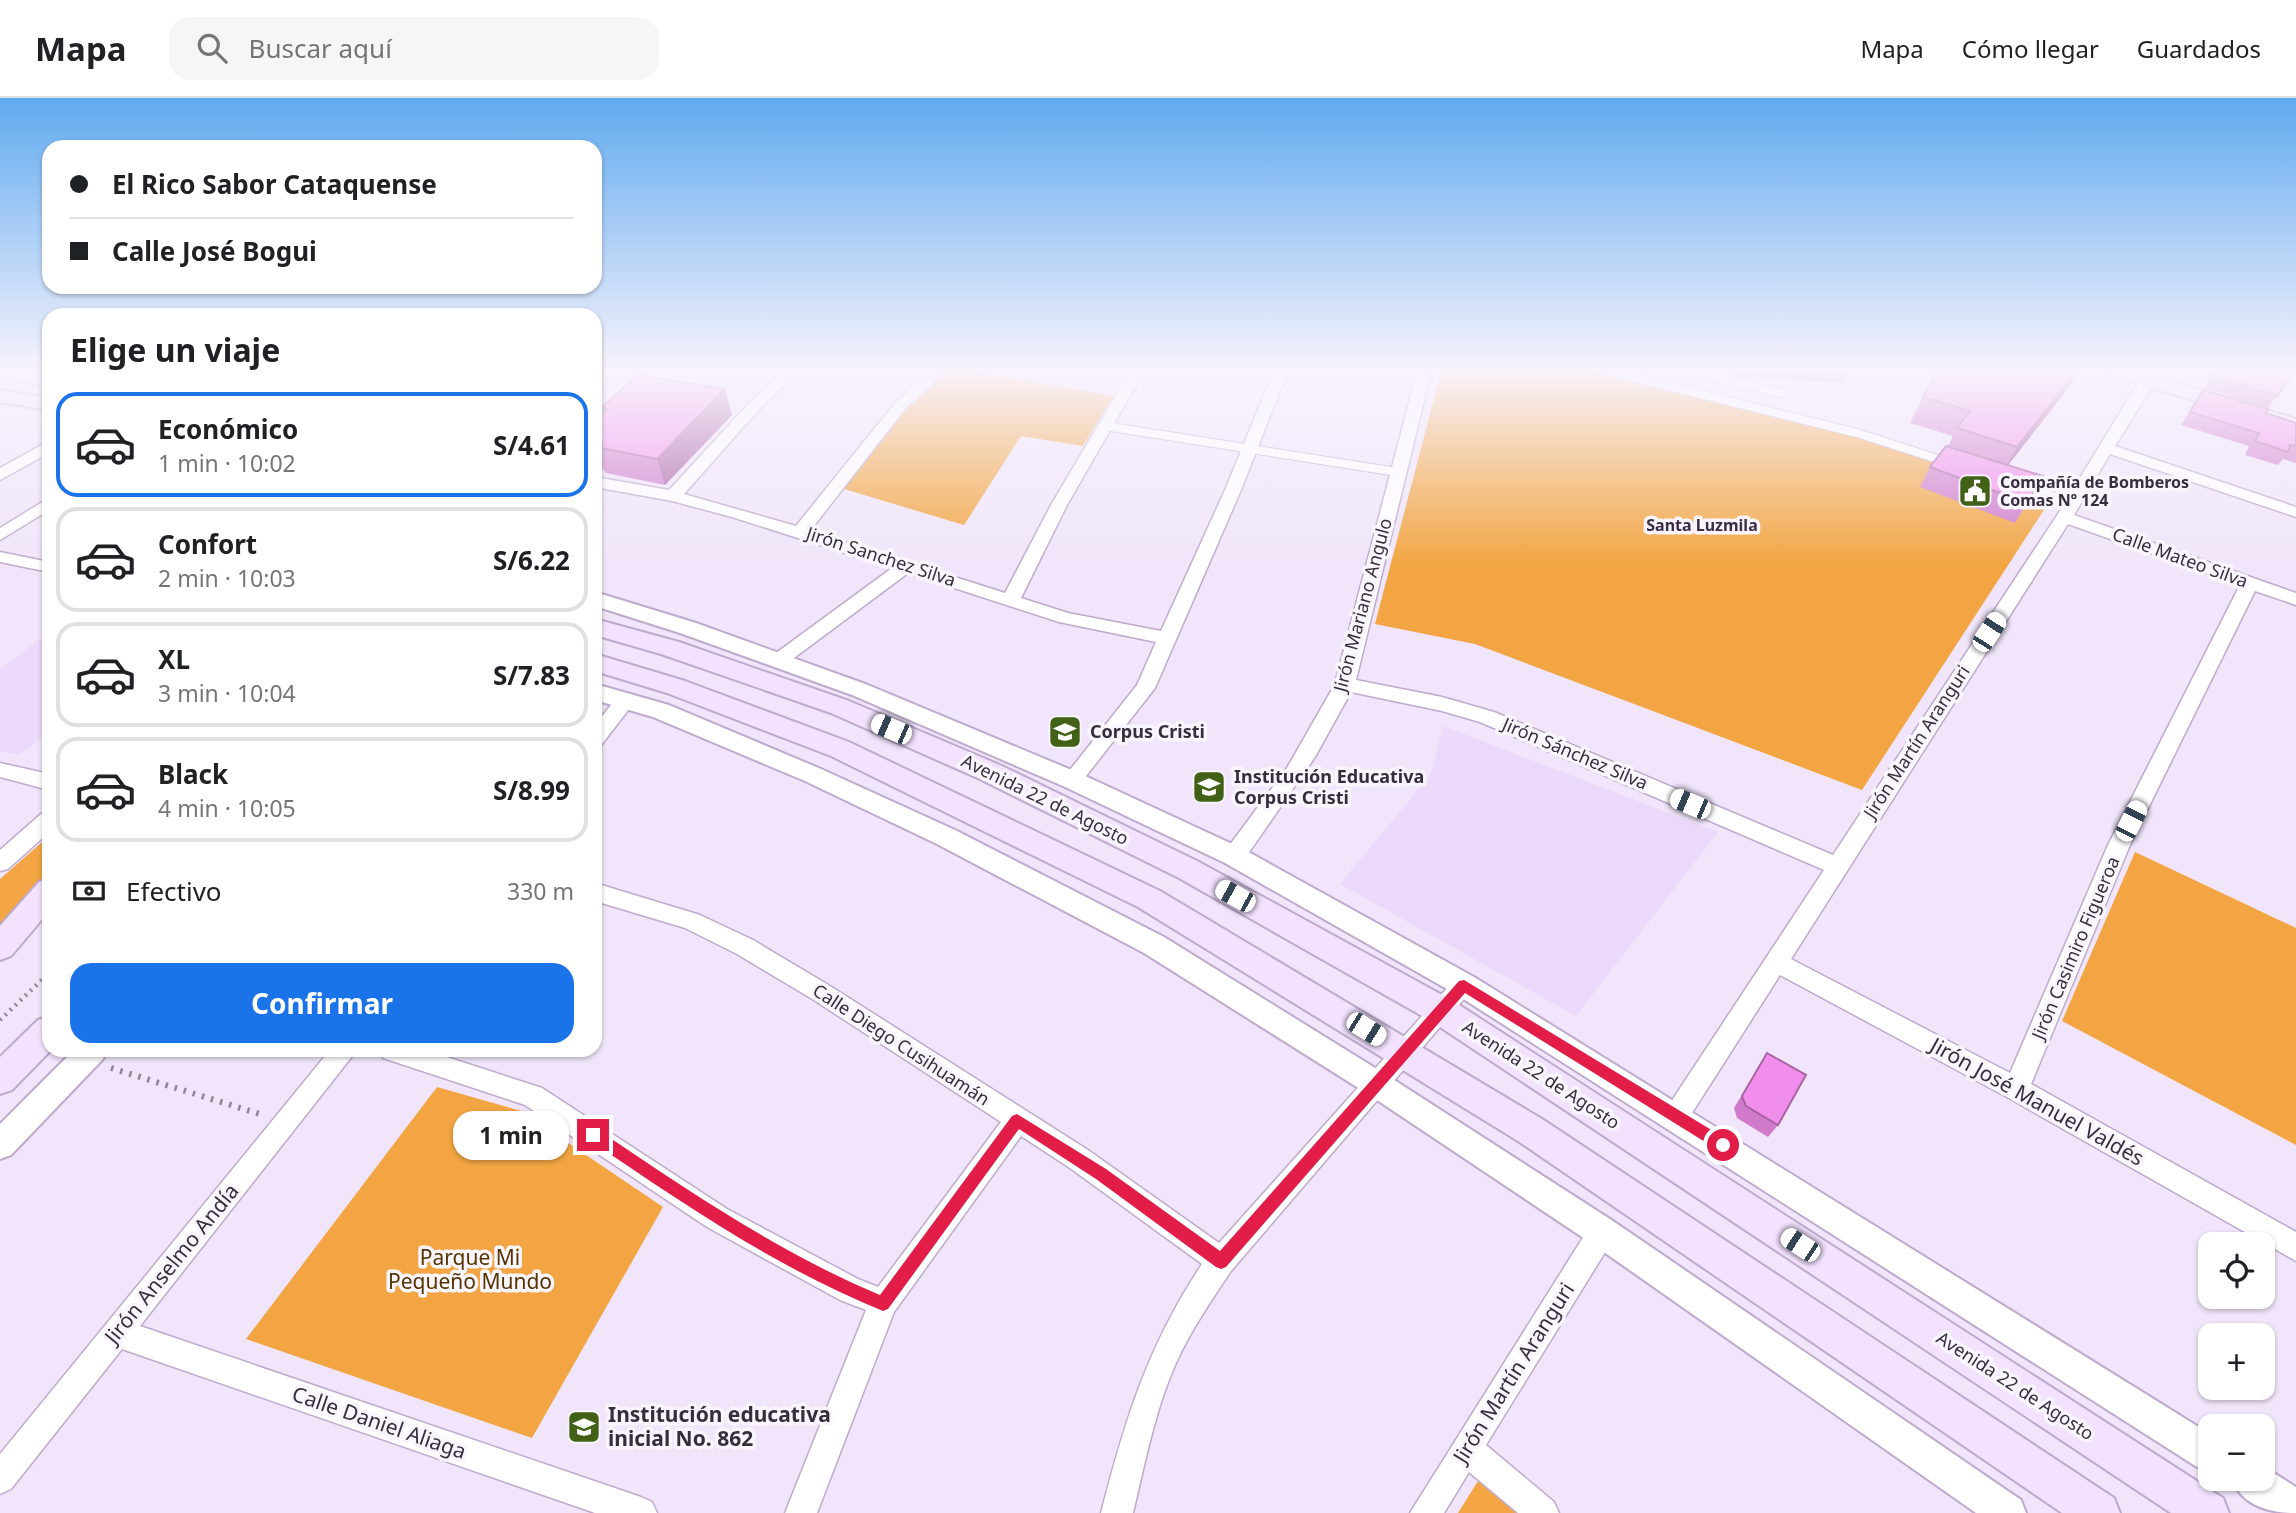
<!DOCTYPE html>
<html lang="es">
<meta charset="utf-8">
<style>
:root{--surface:#fff;--page:#f6f6f6;--text:#202124;--muted:#757577;--line:#e0e0e0;--accent:#1a73e8}
body{margin:0;font-family:"Noto Sans",sans-serif;background:var(--page);color:var(--text);height:100vh;display:flex;flex-direction:column;font-size:26px;white-space:nowrap}
*{box-sizing:border-box;margin:0}
p{font-size:23px;color:var(--muted)}
.icon{flex:none;width:38px;height:38px;fill:none;stroke:currentColor;stroke-width:2;stroke-linecap:round;stroke-linejoin:round}
.map{position:relative;flex:1;overflow:hidden}
.side{position:absolute;left:42px;top:210px;width:560px;height:749px;display:flex;flex-direction:column;background:var(--surface);border-radius:21px;box-shadow:0 2px 5px #0004}
.side>*{flex:none}
.hud{position:absolute;left:42px;top:42px;width:560px;height:154px;border-radius:21px;box-shadow:0 2px 5px #0004;display:grid;align-content:center;height:154px;padding:0 28px;background:var(--surface)}
.tools{position:absolute;left:2198px;top:1134px;display:grid;gap:14px}
.tools a{display:grid;place-items:center;width:77px;height:77px;border-radius:14px;background:var(--surface);box-shadow:0 2px 5px #0004;font-size:35px}
.end{position:absolute;width:32px;height:32px;margin:-16px;border:9px solid #e11d48;background:#fff;box-shadow:0 0 0 4px #fff}
.from{border-radius:50%}
.bubble{position:absolute;height:49px;border-radius:21px;background:var(--surface);box-shadow:0 2px 5px #0004;font-size:23px;font-weight:700;line-height:49px;text-align:center}
.car{position:absolute;width:21px;height:42px;margin:-21px -10px;border-radius:9px;box-shadow:0 0 5px 2px #0007;background:linear-gradient(#fff 24%,#345 0 40%,#fff 0 76%,#345 0 86%,#fff 0)}
.hud b{display:flex;align-items:center;gap:24px;height:66px;font-size:26px}
.hud b+b{border-top:2px solid var(--line)}
.hud i{width:18px;height:18px;background:var(--text)}
ul{padding:0;list-style:none}
li{display:flex;align-items:center;gap:21px;height:105px;margin:0 14px 10px;padding:0 14px;border:4px solid var(--line);border-radius:21px}
li div{flex:1}
li b{display:block;font-size:26px}
li em{font-style:normal;font-weight:700}
li.on{border-color:var(--accent)}
li>.icon{width:63px;height:63px;stroke-width:1.5}
h2{padding:0 28px;font-size:32px;line-height:84px}
.pay{display:flex;align-items:center;gap:18px;height:77px;padding:0 28px;font-size:26px}
.pay p{margin-inline-start:auto}
.primary-button{display:flex;gap:14px;margin-top:auto;padding:14px 28px}
.primary-button a{flex:1;height:80px;border-radius:21px;background:var(--accent);color:#fff;font-size:28px;font-weight:700;line-height:80px;text-align:center}
header{display:flex;align-items:center;gap:42px;box-sizing:border-box;height:98px;padding:0 35px;background:var(--surface);border-bottom:2px solid var(--line)}
header strong{font-size:33px}
nav{display:flex;gap:38px;margin-inline-start:auto;font-size:24px}
.search{width:490px;height:63px;background:var(--page);display:flex;align-items:center;gap:18px;box-sizing:border-box;padding:0 24px;border-radius:21px;color:var(--muted);font-size:26px}
.map>svg:first-child{display:block}
.built{fill:#ebd9fb}
.green{fill:#f2a542}
.lines{fill:none;stroke-linecap:round;stroke-linejoin:round}
.service-casing{stroke:#bdaacc;stroke-width:10}
.minor-casing{stroke:#bdaacc;stroke-width:3}
.tertiary-casing{stroke:#bdaacc;stroke-width:4}
.secondary-casing{stroke:#bdaacc;stroke-width:4}
.path-far1{stroke:#8f8697;stroke-width:4.5;stroke-dasharray:2 5;stroke-linecap:butt}
.path{stroke:#8f8697;stroke-width:6;stroke-dasharray:2.5 7;stroke-linecap:butt}
.service{stroke:#fff;stroke-width:8}
.minor{fill:#fff;fill-rule:evenodd}
.tertiary{fill:#fff;fill-rule:evenodd}
.secondary{fill:#f2e2fe;fill-rule:evenodd}
.wall{fill:#cf7aca}
.shaded-wall{fill:#a963a4}
.building{fill:#f18eeb;stroke:#a963a4;stroke-width:2}
.route{fill:#e11d48}
.labels{text-anchor:middle;stroke-width:7;stroke-linejoin:round;paint-order:stroke}
.far-poi-label{font-size:16px;font-weight:bold;fill:#362e3c;stroke:#f9f5fd;text-anchor:start}
.far-neighbourhood-label{font-size:16px;font-weight:bold;fill:#3b2c48;stroke:#f9f5fd}
.street-label{font-size:18px;fill:#362e3c;stroke:#f9f5fd}
.poi-label{font-size:18px;font-weight:bold;fill:#362e3c;stroke:#f9f5fd;text-anchor:start}
.near-street-label{font-size:21px;fill:#362e3c;stroke:#f9f5fd}
.near-park-label{font-size:21px;fill:#563400;stroke:#f9f5fd}
.near-poi-label{font-size:21px;font-weight:bold;fill:#362e3c;stroke:#f9f5fd;text-anchor:start}
</style>
<header>
<strong>Mapa</strong>
<div class="search"><svg class="icon" aria-label="search" viewBox="0 0 24 24"><circle cx="10" cy="10" r="6"/><path d="M15 15l6 6"/></svg>Buscar aquí</div>
<nav><a>Mapa</a><a>Cómo llegar</a><a>Guardados</a></nav>
</header>
<div class="map">
<svg width="2296" height="1415" viewBox="0 0 2296 1415">
<rect width="100%" height="100%" fill="#f0e5fa"/>
<g class="built">
<path d="M 1612,270 L 1692,270 L 1690,288 Z"/>
<path d="M 49,535 L 49,634 L 19,657 L 0,653 L 0,571 Z"/>
<path d="M 1443,628 L 1718,734 L 1576,918 L 1340,786 L 1431,676 Z"/>
</g>
<g class="green">
<path d="M 949,270 L 953,270 L 1113,298 L 1083,348 L 1021,338 L 964,427 L 844,391 L 905,309 Z"/>
<path d="M 1442,270 L 1580,270 L 1884,343 L 2055,395 L 1862,692 L 1475,546 L 1375,526 Z"/>
<path d="M 49,738 L 49,787 L 0,831 L 0,781 Z"/>
<path d="M 2135,754 L 2296,830 L 2296,1047 L 2062,923 Z"/>
<path d="M 437,989 L 521,1013 L 663,1109 L 532,1340 L 246,1241 Z"/>
<path d="M 1478,1383 L 1516,1415 L 1458,1415 Z"/>
</g>
<g class="lines">
<defs>
<g id="service">
<path d="M 1595,270 L 1857,335 L 1950,365"/>
<path d="M 1696,270 L 1716,280 L 1782,295"/>
<path d="M 1105,328 L 1397,374"/>
<path d="M 2022,388 L 2073,405"/>
</g>
<g id="minor">
<path d="M 787,270 L 803,270 L 764,306 L 684,396 L 796,428 L 895,305 L 933,270 L 949,270 L 905,311 L 810,433 L 1005,495 L 1051,407 L 1132,270 L 1146,270 L 1067,407 L 1021,500 L 1068,515 L 1161,533 L 1225,392 L 1275,270 L 1289,270 L 1241,392 L 1155,590 L 1079,687 L 1072,690 L 1065,687 L 1062,682 L 1137,587 L 1156,544 L 1059,524 L 908,475 L 786,566 L 772,566 L 770,562 L 772,558 L 892,470 L 732,419 L 672,403 L 595,389 L 595,379 L 669,392 L 754,300 Z"/>
<path d="M 1418,270 L 1432,270 L 1356,582 L 1442,599 L 1494,614 L 1833,757 L 2056,419 L 2140,282 L 2149,270 L 2164,270 L 2115,348 L 2296,409 L 2296,419 L 2110,356 L 2074,417 L 2296,495 L 2296,507 L 2255,493 L 2130,747 L 2031,986 L 2296,1134 L 2296,1163 L 2007,999 L 1780,877 L 1685,1026 L 1676,1030 L 1667,1026 L 1663,1018 L 1667,1010 L 1824,772 L 1480,624 L 1442,613 L 1351,594 L 1315,659 L 1257,743 L 1242,764 L 1234,766 L 1226,764 L 1223,758 L 1226,752 L 1287,670 L 1335,586 ZM 2068,426 L 2240,487 L 2108,747 L 2010,975 L 1791,861 Z"/>
<path d="M 49,343 L 49,355 L 0,382 L 0,370 Z"/>
<path d="M 49,400 L 49,412 L 0,442 L 0,430 Z"/>
<path d="M 0,454 L 49,464 L 49,474 L 0,464 Z"/>
<path d="M 626,595 L 633,597 L 636,602 L 602,646 L 595,648 L 595,627 L 619,597 Z"/>
<path d="M 0,665 L 49,676 L 49,692 L 0,679 Z"/>
<path d="M 49,714 L 49,734 L 8,771 L 0,773 L 0,752 L 41,716 Z"/>
<path d="M 595,785 L 700,817 L 753,842 L 830,888 L 1088,1052 L 1219,1145 L 1456,880 L 1464,877 L 1472,880 L 1476,887 L 1231,1173 C 1211,1203 1191,1232 1176,1265 C 1155,1312 1145,1365 1133,1415 L 1101,1415 C 1125,1322 1148,1247 1202,1166 L 1070,1070 L 1021,1038 L 894,1214 L 817,1415 L 785,1415 L 866,1212 L 840,1202 L 707,1129 L 525,1007 L 383,960 L 380,952 L 425,952 L 542,990 L 727,1111 L 858,1181 L 878,1189 L 1001,1024 L 814,902 L 737,856 L 685,830 L 595,803 Z"/>
<path d="M 330,952 L 357,952 L 140,1228 L 641,1399 L 652,1404 L 657,1415 L 595,1415 L 122,1251 L 11,1391 L 0,1396 L 0,1356 Z"/>
<path d="M 1602,1121 L 1612,1125 L 1616,1134 L 1612,1143 L 1486,1347 L 1554,1404 L 1559,1415 L 1518,1415 L 1469,1374 L 1444,1415 L 1410,1415 L 1592,1125 Z"/>
</g>
<g id="tertiary">
<path d="M 595,494 L 696,525 L 868,587 L 1081,676 L 1243,751 L 1474,879 L 2210,1336 L 2210,1374 L 2197,1369 L 1454,895 L 1225,765 L 1063,688 L 852,597 L 680,535 L 595,508 Z"/>
<path d="M 595,586 L 669,607 L 821,671 L 955,732 L 1164,839 L 1388,978 L 1613,1123 L 2021,1402 L 2026,1415 L 1976,1415 L 1591,1145 L 1368,996 L 1144,855 L 937,746 L 805,683 L 653,619 L 595,602 Z"/>
<path d="M 74,952 L 107,952 L 103,961 L 11,1057 L 0,1061 L 0,1026 Z"/>
<path d="M 2263,1368 L 2296,1389 L 2296,1415 C 2270,1415 2242,1408 2232,1381 L 2263,1381 Z"/>
</g>
<g id="secondary">
<path d="M 0,270 L 18,270 L 49,277 L 49,289 L 0,278 Z"/>
<path d="M 625,270 L 646,270 L 602,312 L 595,314 L 595,297 Z"/>
<path d="M 2098,270 L 2128,270 L 2296,321 L 2296,333 L 2100,274 Z"/>
<path d="M 0,292 L 49,300 L 49,312 L 0,304 Z"/>
<path d="M 595,521 L 679,544 L 849,603 L 1002,668 L 1199,764 L 1453,903 L 2223,1400 L 2229,1415 L 2171,1415 L 1431,923 L 1179,780 L 982,682 L 831,615 L 661,556 L 595,537 Z"/>
<path d="M 595,556 L 685,583 L 849,644 L 1160,793 L 1542,1021 L 2114,1400 L 2120,1415 L 2062,1415 L 1518,1043 L 1138,809 L 831,658 L 667,595 L 595,573 Z"/>
<path d="M 49,780 L 49,813 L 11,858 L 0,862 L 0,828 L 39,784 Z"/>
<path d="M 49,918 L 51,952 L 12,992 L 0,996 L 0,959 L 38,922 Z"/>
</g>
</defs>
<use href="#service" class="service-casing"/>
<use href="#minor" class="minor-casing"/>
<use href="#tertiary" class="tertiary-casing"/>
<use href="#secondary" class="secondary-casing"/>
<path class="path-far1" d="M 0,922 L 49,875"/>
<path class="path" d="M 111,970 L 263,1017"/>
<use href="#service" class="service"/>
<use href="#minor" class="minor"/>
<use href="#tertiary" class="tertiary"/>
<use href="#secondary" class="secondary"/>
</g>
<g class="wall">
<path d="M 1714,270 L 1848,270 L 1842,285 L 1741,279 Z"/>
<path d="M 2192,270 L 2296,270 L 2296,271 L 2268,310 L 2204,290 L 2212,277 Z"/>
<path d="M 2069,289 L 2008,367 L 2043,378 L 2015,425 L 1920,389 L 1930,369 L 1948,348 L 1953,338 L 1910,325 L 1923,299 Z"/>
<path d="M 2203,292 L 2265,315 L 2296,325 L 2296,365 L 2283,361 L 2278,367 L 2245,357 L 2249,348 L 2181,327 Z"/>
<path d="M 602,309 L 732,317 L 665,387 L 606,375 L 604,372 L 595,369 L 595,323 L 604,315 Z"/>
<path d="M 1767,955 L 1778,1027 L 1768,1039 L 1737,1020 L 1734,1010 Z"/>
</g>
<g class="shaded-wall">
<path d="M 2079,270 L 2080,270 L 2069,289 L 2002,375 L 2017,349 Z"/>
<path d="M 725,291 L 732,317 L 665,387 L 657,361 Z"/>
</g>
<g class="building">
<path d="M 1939,270 L 2079,270 L 2017,349 L 1957,330 L 1970,313 L 1923,299 Z"/>
<path d="M 2217,270 L 2296,270 L 2296,271 L 2277,298 L 2212,278 Z"/>
<path d="M 638,277 L 725,291 L 657,361 L 596,349 L 599,347 L 595,346 L 595,323 L 608,311 L 602,309 Z"/>
<path d="M 2203,292 L 2268,311 L 2265,315 L 2296,325 L 2296,348 L 2290,347 L 2288,354 L 2255,343 L 2259,335 L 2190,314 Z"/>
<path d="M 1946,348 L 2043,378 L 2027,405 L 1930,369 Z"/>
<path d="M 1767,955 L 1806,977 L 1778,1027 L 1746,1008 L 1742,998 Z"/>
</g>
<linearGradient id="sky" x2="0" y2="1"><stop stop-color="#5faaef"/><stop offset="0.58" stop-color="#f8f3fd"/><stop offset="1" stop-color="#f8f3fd" stop-opacity="0"/></linearGradient>
<rect width="2296" height="468" fill="url(#sky)"/>
<path class="route" d="M 1464,882 L 1728,1042 L 1728,1052 L 1718,1052 L 1465,895 L 1226,1169 L 1221,1171 L 1216,1169 L 1096,1081 L 1019,1031 L 888,1211 L 883,1213 C 777,1170 682,1105 588,1041 L 586,1037 L 588,1032 L 598,1032 C 688,1092 779,1155 880,1197 L 1012,1018 L 1017,1016 L 1106,1071 L 1220,1153 L 1459,883 Z"/>
<defs>
<symbol id="civic-square" viewBox="-11 -11 22 22"><rect x="-9" y="-9" width="18" height="18" rx="4" fill="#426116" stroke="#f9f5fd"/><path d="M-.6-6.5H3V-4.5H.6V-3L4-1V1h2V6H-6V1h2V-1L-.6-3ZM-1.2 2.5V6h2.4V2.5Z" fill="#fff"/></symbol>
<symbol id="school-square" viewBox="-11 -11 22 22"><rect x="-9" y="-9" width="18" height="18" rx="4" fill="#426116" stroke="#f9f5fd"/><path d="M0-5L7-2L0 1L-7-2ZM-4 1L0 2.5L4 1V4Q0 6-4 4Z" fill="#fff"/></symbol>
</defs>
<g fill-rule="evenodd">
<use href="#civic-square" x="1956" y="374" width="38" height="38"/>
<use href="#school-square" x="1046" y="615" width="38" height="38"/>
<use href="#school-square" x="1190" y="670" width="38" height="38"/>
<use href="#school-square" x="565" y="1310" width="38" height="38"/>
</g>
<g class="labels">
<g class="far-poi-label">
<text x="2000" y="390">Compañía de Bomberos<tspan x="2000" dy="18">Comas Nº 124</tspan></text>
</g>
<g class="far-neighbourhood-label">
<text x="1702" y="433">Santa Luzmila</text>
</g>
<g class="street-label">
<text transform="translate(881 459) rotate(18)" y="6">Jirón Sanchez Silva</text>
<text transform="translate(2180 460) rotate(20)" y="6">Calle Mateo Silva</text>
<text transform="translate(1363 507) rotate(-75)" y="6">Jirón Mariano Angulo</text>
<text transform="translate(1917 644) rotate(-57)" y="6">Jirón Martín Aranguri</text>
<text transform="translate(1575 656) rotate(23)" y="6">Jirón Sánchez Silva</text>
<text transform="translate(1045 702) rotate(26)" y="6">Avenida 22 de Agosto</text>
<text transform="translate(2076 850) rotate(-67)" y="6">Jirón Casimiro Figueroa</text>
<text transform="translate(901 947) rotate(33)" y="6">Calle Diego Cusihuamán</text>
<text transform="translate(1541 977) rotate(33)" y="6">Avenida 22 de Agosto</text>
<text transform="translate(2015 1288) rotate(33)" y="6">Avenida 22 de Agosto</text>
</g>
<g class="poi-label">
<text x="1090" y="640">Corpus Cristi</text>
<text x="1234" y="685">Institución Educativa<tspan x="1234" dy="21">Corpus Cristi</tspan></text>
</g>
<g class="near-street-label">
<text transform="translate(2037 1004) rotate(29)" y="7">Jirón José Manuel Valdés</text>
<text transform="translate(172 1166) rotate(-51)" y="7">Jirón Anselmo Andía</text>
<text transform="translate(1514 1275) rotate(-58)" y="7">Jirón Martín Aranguri</text>
<text transform="translate(379 1325) rotate(19)" y="7">Calle Daniel Aliaga</text>
</g>
<g class="near-park-label">
<text x="470" y="1167">Parque Mi<tspan x="470" dy="24">Pequeño Mundo</tspan></text>
</g>
<g class="near-poi-label">
<text x="608" y="1324">Institución educativa<tspan x="608" dy="24">inicial No. 862</tspan></text>
</g>
</g>
</svg>
<div class="tools">
<a><svg class="icon" aria-label="locate" viewBox="0 0 24 24"><circle cx="12" cy="12" r="6"/><path d="M12 2v4M12 18v4M2 12h4M18 12h4"/></svg></a>
<a>+</a>
<a>−</a>
</div>
<i class="end from" style="left:1723px;top:1047px"></i>
<i class="end" style="left:593px;top:1037px"></i>
<div class="bubble" style="left:453px;top:1013px;width:116px">1 min</div>
<i class="car" style="left:1989px;top:534px;rotate:33deg"></i>
<i class="car" style="left:891px;top:631px;rotate:293deg"></i>
<i class="car" style="left:1690px;top:706px;rotate:293deg"></i>
<i class="car" style="left:2131px;top:723px;rotate:27deg"></i>
<i class="car" style="left:1235px;top:798px;rotate:299deg"></i>
<i class="car" style="left:1366px;top:931px;rotate:122deg"></i>
<i class="car" style="left:1800px;top:1147px;rotate:303deg"></i>
<div class="hud">
<b><i class="from"></i>El Rico Sabor Cataquense</b>
<b><i></i>Calle José Bogui</b>
</div>
<section class="side">
<h2>Elige un viaje</h2>
<ul>
<li class="on"><svg class="icon" aria-label="car" viewBox="0 0 24 24"><path d="M5 17H2v-5l4-1 3-4h7l3 4 3 1v5h-3M9 17h6M6 11h13"/><circle cx="7" cy="17" r="2"/><circle cx="17" cy="17" r="2"/></svg><div><b>Económico</b><p>1 min · 10:02</p></div><em>S/4.61</em></li>
<li><svg class="icon" aria-label="car" viewBox="0 0 24 24"><path d="M5 17H2v-5l4-1 3-4h7l3 4 3 1v5h-3M9 17h6M6 11h13"/><circle cx="7" cy="17" r="2"/><circle cx="17" cy="17" r="2"/></svg><div><b>Confort</b><p>2 min · 10:03</p></div><em>S/6.22</em></li>
<li><svg class="icon" aria-label="car" viewBox="0 0 24 24"><path d="M5 17H2v-5l4-1 3-4h7l3 4 3 1v5h-3M9 17h6M6 11h13"/><circle cx="7" cy="17" r="2"/><circle cx="17" cy="17" r="2"/></svg><div><b>XL</b><p>3 min · 10:04</p></div><em>S/7.83</em></li>
<li><svg class="icon" aria-label="car" viewBox="0 0 24 24"><path d="M5 17H2v-5l4-1 3-4h7l3 4 3 1v5h-3M9 17h6M6 11h13"/><circle cx="7" cy="17" r="2"/><circle cx="17" cy="17" r="2"/></svg><div><b>Black</b><p>4 min · 10:05</p></div><em>S/8.99</em></li>
</ul>
<div class="pay"><svg class="icon" aria-label="cash" viewBox="0 0 24 24"><path d="M3 7h18v10H3z"/><circle cx="12" cy="12" r="2"/></svg>Efectivo<p>330 m</p></div>
<div class="primary-button"><a>Confirmar</a></div>
</section>
</div>
